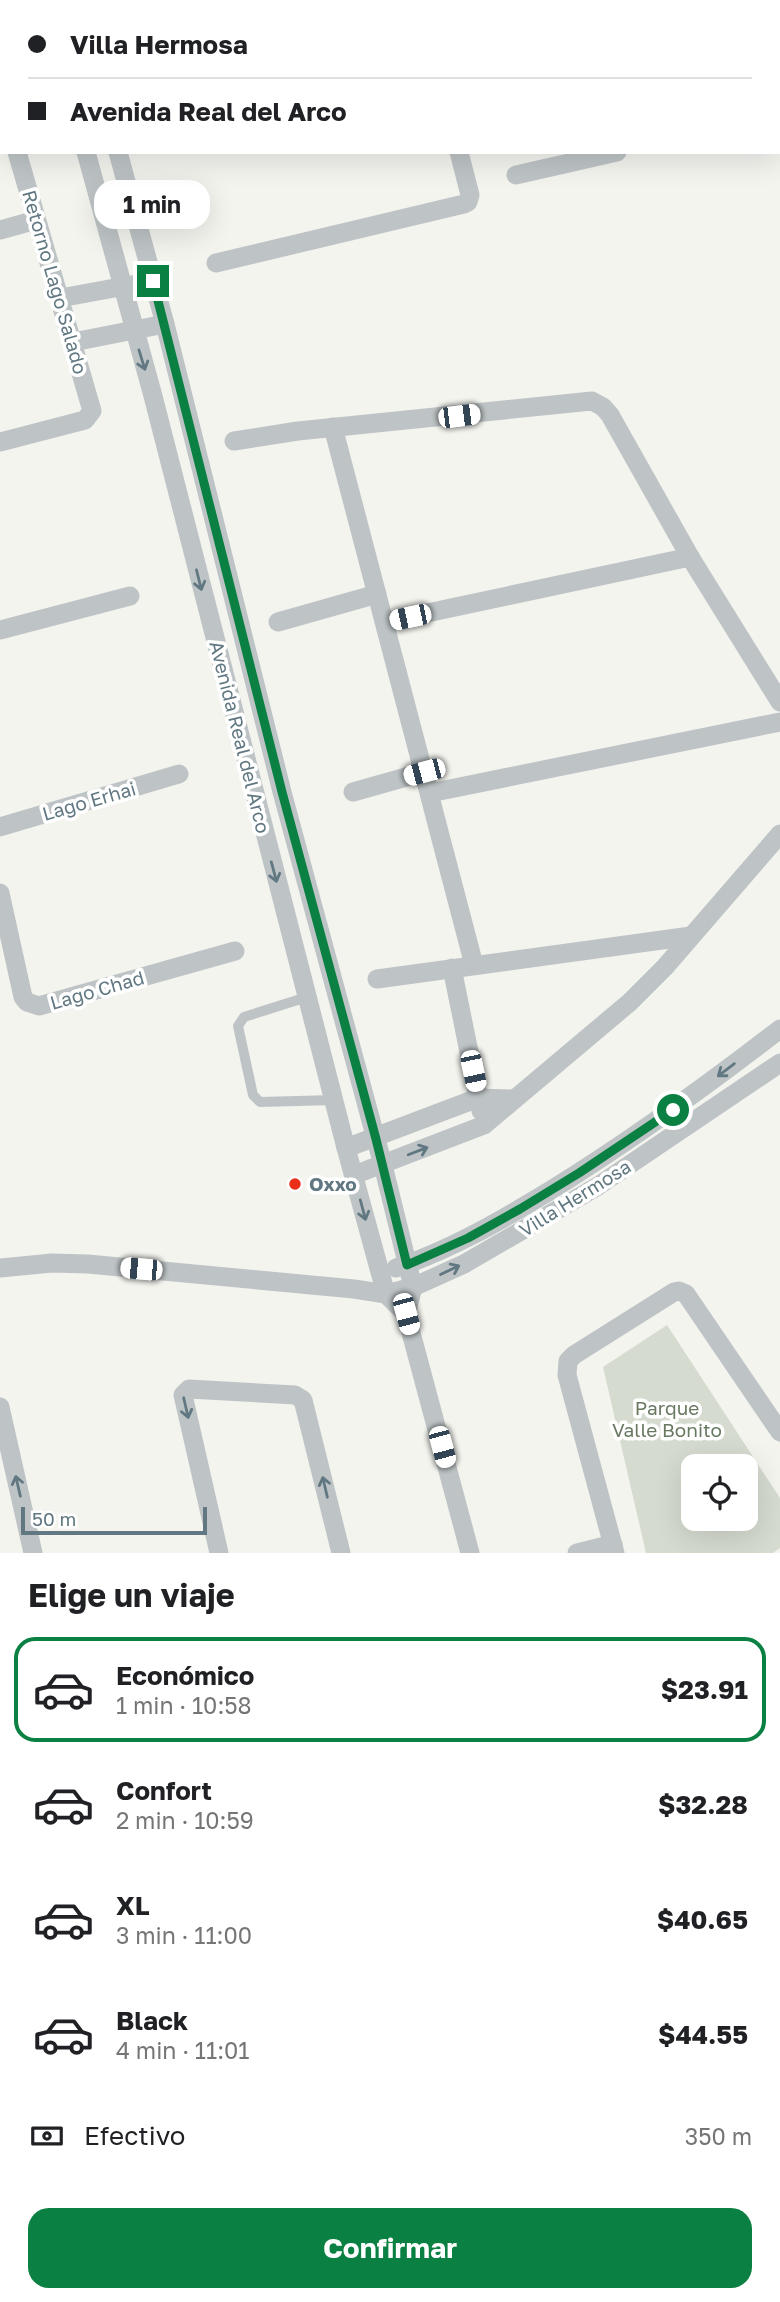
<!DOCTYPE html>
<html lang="es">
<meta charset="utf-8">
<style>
:root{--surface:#fff;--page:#f2f2f2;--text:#202124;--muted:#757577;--line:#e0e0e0;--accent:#0b8043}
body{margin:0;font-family:"Golos Text",sans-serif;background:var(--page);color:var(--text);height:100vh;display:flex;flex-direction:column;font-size:26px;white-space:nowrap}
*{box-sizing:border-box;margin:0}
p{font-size:23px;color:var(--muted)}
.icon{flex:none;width:38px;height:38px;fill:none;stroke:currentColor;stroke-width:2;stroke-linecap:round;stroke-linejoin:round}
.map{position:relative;height:1553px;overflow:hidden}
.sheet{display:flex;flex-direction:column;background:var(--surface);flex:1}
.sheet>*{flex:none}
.hud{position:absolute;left:0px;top:0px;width:780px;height:154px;box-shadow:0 7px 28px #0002;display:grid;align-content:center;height:154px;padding:0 28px;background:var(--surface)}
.tools{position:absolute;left:681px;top:1454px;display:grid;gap:14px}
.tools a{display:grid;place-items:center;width:77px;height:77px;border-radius:14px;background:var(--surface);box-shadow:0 7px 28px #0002;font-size:35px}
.scale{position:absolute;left:21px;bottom:18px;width:186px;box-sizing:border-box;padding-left:7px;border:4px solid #617882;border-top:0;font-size:19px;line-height:24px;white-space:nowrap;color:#617882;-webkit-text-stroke:5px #fff;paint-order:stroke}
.end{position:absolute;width:32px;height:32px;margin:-16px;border:9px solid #0b8043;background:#fff;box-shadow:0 0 0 4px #fff}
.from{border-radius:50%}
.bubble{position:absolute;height:49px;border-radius:21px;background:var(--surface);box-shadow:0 7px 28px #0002;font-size:23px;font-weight:700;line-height:49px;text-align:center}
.car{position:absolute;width:21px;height:42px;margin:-21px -10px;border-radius:9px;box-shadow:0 0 5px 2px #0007;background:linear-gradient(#fff 24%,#345 0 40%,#fff 0 76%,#345 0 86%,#fff 0)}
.hud b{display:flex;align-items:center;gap:24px;height:66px;font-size:26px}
.hud b+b{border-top:2px solid var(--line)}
.hud i{width:18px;height:18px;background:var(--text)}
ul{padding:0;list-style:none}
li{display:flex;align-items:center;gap:21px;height:105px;margin:0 14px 10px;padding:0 14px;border:4px solid transparent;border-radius:21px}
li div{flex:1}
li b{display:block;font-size:26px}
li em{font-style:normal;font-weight:700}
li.current{border-color:var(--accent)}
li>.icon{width:63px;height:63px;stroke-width:1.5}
h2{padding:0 28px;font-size:32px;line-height:84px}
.pay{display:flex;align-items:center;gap:18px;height:77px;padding:0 28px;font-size:26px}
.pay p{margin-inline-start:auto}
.button{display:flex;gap:14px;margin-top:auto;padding:14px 28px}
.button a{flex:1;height:80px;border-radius:21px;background:var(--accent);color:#fff;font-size:28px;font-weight:700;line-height:80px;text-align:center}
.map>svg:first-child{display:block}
.green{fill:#d6dbd0;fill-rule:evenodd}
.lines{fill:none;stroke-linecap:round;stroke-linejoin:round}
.lane{stroke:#bec4c6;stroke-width:10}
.street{stroke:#bec4c6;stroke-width:19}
.oneway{stroke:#617882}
.route{stroke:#0b8043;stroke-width:9}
.poi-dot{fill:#ea2e19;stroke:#fff;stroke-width:2.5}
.labels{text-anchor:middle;stroke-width:7;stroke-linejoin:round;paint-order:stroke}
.street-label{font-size:19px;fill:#617882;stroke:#fff}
.poi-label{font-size:19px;font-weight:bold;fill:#617882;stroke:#fff;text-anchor:start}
.park-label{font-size:19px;fill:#697961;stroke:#fff}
</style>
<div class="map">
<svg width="780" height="1553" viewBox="0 0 780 1553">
<rect width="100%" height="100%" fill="#f4f4ef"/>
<path class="green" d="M 667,1325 L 780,1498 L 780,1548 L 773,1553 L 646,1553 L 603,1367 ZM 693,1466 L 746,1466 L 746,1519 L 693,1519 Z"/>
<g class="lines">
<path class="lane" d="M 307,997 L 244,1017 L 238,1026 L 253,1095 L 260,1102 L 334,1100"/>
<g class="street">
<path d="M 44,0 L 45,2"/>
<path d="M 77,0 L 77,2"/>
<path d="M 418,0 L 419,2"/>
<path d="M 144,2 L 147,0"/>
<path d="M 203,2 L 206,0"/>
<path d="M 0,89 L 2,96"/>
<path d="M 779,116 L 780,116"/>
<path d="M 86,152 L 153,396 L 346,1148 L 386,1294 L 406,1314 L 470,1553"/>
<path d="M 118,152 L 165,324 L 282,792 L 383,1165 L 413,1287 L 406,1314"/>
<path d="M 516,175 L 617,152"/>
<path d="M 0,230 L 36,220"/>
<path d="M 216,263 L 464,204 L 468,202 L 470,195 L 459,152"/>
<path d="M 60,298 L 153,281"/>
<path d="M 73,342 L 165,324"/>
<path d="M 333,427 L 474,965"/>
<path d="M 234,441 L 298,431 L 592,401 L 603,407 L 610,415 L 690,557 L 780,702"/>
<path d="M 0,442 L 85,420 L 92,411 L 17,152"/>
<path d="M 278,622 L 377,594"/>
<path d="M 385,622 L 690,557"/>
<path d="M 0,630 L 130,596"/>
<path d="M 353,792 L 424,772"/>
<path d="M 430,793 L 780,722"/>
<path d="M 0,827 L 179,774"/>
<path d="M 0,893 L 23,997 L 27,1002 L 39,1006 L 235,951"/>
<path d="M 452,968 L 481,1111"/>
<path d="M 377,979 L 691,936"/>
<path d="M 346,1148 L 478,1098 L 514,1099"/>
<path d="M 354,1175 L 484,1125 L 630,1002 L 665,967 L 780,834"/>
<path d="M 0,1268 L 52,1263 L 88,1264 L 354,1289 L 386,1294 L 413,1287 L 464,1264 L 598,1186 L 780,1063"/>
<path d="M 396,1268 C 450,1250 500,1221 548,1192 C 629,1142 705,1087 780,1029"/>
<path d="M 0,1407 L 33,1553"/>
<path d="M 219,1553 L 183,1395 L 189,1389 L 295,1395 L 303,1400 L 341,1553"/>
<path d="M 577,1553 L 613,1544"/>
<path d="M 615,1553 L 567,1375 L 568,1361 L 574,1355 L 674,1292 L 679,1291 L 686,1294 L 780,1432"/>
</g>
</g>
<defs><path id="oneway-shaft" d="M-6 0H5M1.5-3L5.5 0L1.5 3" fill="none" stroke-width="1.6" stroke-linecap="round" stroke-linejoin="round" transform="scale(1.75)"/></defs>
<g class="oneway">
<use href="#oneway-shaft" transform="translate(142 360) rotate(73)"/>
<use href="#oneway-shaft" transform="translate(199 580) rotate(76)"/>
<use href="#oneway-shaft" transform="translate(274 872) rotate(75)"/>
<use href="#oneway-shaft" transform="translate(726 1070) rotate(143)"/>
<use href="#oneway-shaft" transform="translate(418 1151) rotate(-21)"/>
<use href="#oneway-shaft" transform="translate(363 1210) rotate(75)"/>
<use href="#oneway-shaft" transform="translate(450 1270) rotate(-25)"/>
<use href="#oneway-shaft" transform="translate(186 1408) rotate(77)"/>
<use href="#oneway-shaft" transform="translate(18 1486) rotate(-103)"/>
<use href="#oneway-shaft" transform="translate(325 1487) rotate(-103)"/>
</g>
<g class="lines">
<path class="route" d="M 153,281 L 282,792 L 376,1139 L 407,1265 L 468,1238 L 520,1209 L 579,1173 L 673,1110"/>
</g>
<circle class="poi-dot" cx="295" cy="1184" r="7"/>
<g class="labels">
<g class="street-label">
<text transform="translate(55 282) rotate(74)" y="7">Retorno Lago Salado</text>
<text transform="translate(240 737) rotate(76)" y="7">Avenida Real del Arco</text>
<text transform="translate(89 801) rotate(-16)" y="7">Lago Erhai</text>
<text transform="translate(97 990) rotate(-16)" y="7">Lago Chad</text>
<text transform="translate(575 1198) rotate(-32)" y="7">Villa Hermosa</text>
</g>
<g class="poi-label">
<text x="309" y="1191">Oxxo</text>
</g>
<g class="park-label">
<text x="667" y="1415">Parque<tspan x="667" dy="22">Valle Bonito</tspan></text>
</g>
</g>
</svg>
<div class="tools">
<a><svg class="icon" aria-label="locate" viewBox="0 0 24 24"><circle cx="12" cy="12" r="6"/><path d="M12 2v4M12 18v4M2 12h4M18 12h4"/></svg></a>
</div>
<div class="scale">50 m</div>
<i class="end from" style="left:673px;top:1110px"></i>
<i class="end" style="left:153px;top:281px"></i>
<div class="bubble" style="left:94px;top:180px;width:116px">1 min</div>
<i class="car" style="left:459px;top:416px;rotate:83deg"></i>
<i class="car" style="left:410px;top:617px;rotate:258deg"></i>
<i class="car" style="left:424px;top:772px;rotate:255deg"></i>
<i class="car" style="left:473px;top:1071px;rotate:168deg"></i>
<i class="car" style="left:141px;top:1269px;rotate:275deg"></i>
<i class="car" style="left:406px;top:1314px;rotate:165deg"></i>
<i class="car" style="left:442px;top:1447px;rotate:165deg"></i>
<div class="hud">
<b><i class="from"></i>Villa Hermosa</b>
<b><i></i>Avenida Real del Arco</b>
</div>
</div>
<section class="sheet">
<h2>Elige un viaje</h2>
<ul>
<li class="current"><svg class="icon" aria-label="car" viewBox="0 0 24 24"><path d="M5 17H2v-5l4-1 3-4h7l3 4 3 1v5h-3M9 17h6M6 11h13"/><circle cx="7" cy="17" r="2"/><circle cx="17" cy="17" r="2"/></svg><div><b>Económico</b><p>1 min · 10:58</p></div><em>$23.91</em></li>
<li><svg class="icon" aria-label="car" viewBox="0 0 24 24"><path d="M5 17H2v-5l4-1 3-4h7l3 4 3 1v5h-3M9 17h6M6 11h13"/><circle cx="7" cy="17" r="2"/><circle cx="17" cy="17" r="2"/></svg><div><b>Confort</b><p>2 min · 10:59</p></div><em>$32.28</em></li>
<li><svg class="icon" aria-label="car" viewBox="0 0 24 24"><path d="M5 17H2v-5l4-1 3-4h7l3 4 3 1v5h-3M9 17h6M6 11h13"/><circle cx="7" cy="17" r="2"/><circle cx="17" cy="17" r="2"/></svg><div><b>XL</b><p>3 min · 11:00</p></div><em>$40.65</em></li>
<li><svg class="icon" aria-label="car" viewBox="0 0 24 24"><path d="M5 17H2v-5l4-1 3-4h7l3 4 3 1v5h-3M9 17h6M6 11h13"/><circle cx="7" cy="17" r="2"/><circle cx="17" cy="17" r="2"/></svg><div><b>Black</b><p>4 min · 11:01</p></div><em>$44.55</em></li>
</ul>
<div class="pay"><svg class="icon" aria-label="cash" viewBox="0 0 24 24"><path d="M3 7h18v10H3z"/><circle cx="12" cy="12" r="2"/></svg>Efectivo<p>350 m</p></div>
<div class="button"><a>Confirmar</a></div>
</section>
